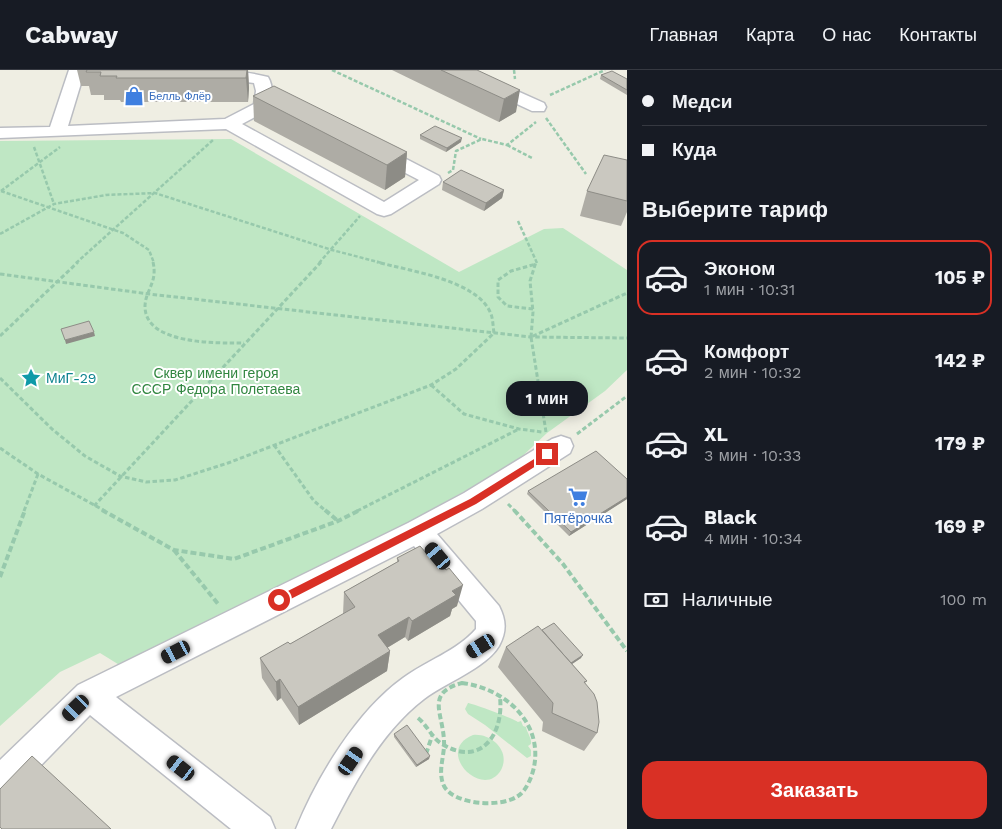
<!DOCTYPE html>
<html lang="ru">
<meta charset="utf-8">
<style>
:root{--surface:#171b24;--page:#20242c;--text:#f1f3f6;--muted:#9ea1a6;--line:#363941;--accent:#d93025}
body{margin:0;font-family:"Work Sans",sans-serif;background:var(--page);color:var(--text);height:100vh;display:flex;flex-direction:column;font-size:19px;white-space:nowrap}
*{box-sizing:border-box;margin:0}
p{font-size:16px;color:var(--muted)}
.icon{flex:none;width:28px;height:28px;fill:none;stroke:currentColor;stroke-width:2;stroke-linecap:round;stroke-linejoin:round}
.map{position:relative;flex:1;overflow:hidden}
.side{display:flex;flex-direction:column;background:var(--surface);width:375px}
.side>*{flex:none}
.hud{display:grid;align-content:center;height:110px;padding:0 15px;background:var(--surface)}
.end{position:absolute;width:22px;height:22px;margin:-11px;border:6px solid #d93025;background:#fff;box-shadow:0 0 0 2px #fff}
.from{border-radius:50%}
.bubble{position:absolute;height:35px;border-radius:15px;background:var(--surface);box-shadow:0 2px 12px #0003;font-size:16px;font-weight:700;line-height:35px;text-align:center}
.car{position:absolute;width:15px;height:30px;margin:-15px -8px;border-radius:6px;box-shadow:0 0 4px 1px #0007;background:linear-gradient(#222 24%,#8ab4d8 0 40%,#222 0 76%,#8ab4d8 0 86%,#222 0)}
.hud b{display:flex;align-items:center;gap:18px;height:48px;font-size:19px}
.hud b+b{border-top:1px solid var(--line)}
.hud i{width:12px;height:12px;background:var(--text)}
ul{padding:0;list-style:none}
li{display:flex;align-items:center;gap:15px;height:75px;margin:0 10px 8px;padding:0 5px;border:2px solid transparent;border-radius:15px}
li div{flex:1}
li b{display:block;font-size:19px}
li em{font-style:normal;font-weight:700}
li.selected{border-color:var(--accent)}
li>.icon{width:45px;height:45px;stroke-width:1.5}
h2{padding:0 15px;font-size:22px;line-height:60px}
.pay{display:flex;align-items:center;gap:12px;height:55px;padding:0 15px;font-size:19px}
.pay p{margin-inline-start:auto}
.action{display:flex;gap:10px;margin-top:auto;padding:10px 15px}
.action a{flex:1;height:58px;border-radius:15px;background:var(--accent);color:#fff;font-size:20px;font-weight:700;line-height:58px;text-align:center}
header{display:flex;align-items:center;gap:30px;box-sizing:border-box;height:70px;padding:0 25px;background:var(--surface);border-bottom:1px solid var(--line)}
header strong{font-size:24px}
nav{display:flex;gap:28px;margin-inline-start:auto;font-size:18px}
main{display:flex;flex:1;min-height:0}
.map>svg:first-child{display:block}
.green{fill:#bfe7c4}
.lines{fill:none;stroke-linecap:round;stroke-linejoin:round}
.minor-casing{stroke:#bbbdc3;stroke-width:3}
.path-far2{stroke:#97c9ac;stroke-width:2.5;stroke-dasharray:4 2;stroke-linecap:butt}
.path-far1{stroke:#97c9ac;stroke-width:3;stroke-dasharray:4.5 2.5;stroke-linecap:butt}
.path{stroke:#97c9ac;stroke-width:4;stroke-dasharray:6 3;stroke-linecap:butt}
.minor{fill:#fff;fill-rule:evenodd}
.wall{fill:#aeaca5}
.shaded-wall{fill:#8d8c86}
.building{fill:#cac8c0;stroke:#8d8c86}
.route{fill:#d93025}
.labels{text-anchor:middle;stroke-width:4;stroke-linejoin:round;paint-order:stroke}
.far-shop-label{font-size:11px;fill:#366cbe;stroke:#fff;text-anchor:start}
.park-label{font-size:14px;fill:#318640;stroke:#fff}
.culture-label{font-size:14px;fill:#0d838f;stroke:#fff;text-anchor:start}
.shop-label{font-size:14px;fill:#366cbe;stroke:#fff}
</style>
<header>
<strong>Cabway</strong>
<nav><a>Главная</a><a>Карта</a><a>О нас</a><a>Контакты</a></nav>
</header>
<main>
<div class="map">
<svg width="627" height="759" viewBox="0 0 627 759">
<rect width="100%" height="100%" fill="#efeee3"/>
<g class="green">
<path d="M 231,69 L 459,202 L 544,159 L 563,158 L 627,200 L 627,300 L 605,321 L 547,363 L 514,394 L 134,604 L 100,583 L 60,602 L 0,656 L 0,71 Z"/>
<path d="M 468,633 C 471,633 515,649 518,652 L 521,651 L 523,656 L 526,657 C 527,663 532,668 531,674 L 528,676 L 531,680 L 531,686 L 527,688 L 485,655 L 468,644 L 465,639 Z"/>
<path d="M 473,665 C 491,663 511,681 501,700 C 483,731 433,681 473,665 Z"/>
</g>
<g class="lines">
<defs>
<g id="minor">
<path d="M 69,0 L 85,0 L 68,56 L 225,49 L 254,34 L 256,21 L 254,13 C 239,10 223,13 208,9 L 206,6 L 208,3 C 228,0 249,2 268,7 C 273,15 274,31 268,40 L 242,54 L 384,132 L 419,110 L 371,85 L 368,81 L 371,77 L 377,76 L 383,77 L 439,106 L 441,110 L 439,114 L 391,144 L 384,146 L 377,144 L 226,59 L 0,68 L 0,58 L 50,57 Z"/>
<path d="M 449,0 L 470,0 L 544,33 L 546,37 L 544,41 L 532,41 L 451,3 Z"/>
<path d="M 561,366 L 570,369 L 573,376 L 570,383 L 482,439 L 437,464 L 499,536 C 506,550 507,561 499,576 C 486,598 445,613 424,629 C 382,661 355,712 331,759 L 296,759 C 317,707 357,641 403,608 C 426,591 457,581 476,559 L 476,551 L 414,476 L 116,627 L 270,747 L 275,759 L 231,759 L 90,645 L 12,725 L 0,729 L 0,690 L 78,615 L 408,453 L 464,423 L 552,369 Z"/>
</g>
</defs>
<use href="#minor" class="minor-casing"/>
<g class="path-far2">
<path d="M 332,0 L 481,69"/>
<path d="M 514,0 L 515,9"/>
<path d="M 550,25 L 605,0"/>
<path d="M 546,48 L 586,104"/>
<path d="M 507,75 L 532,88"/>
<path d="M 34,77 L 54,134"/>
<path d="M 448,103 L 453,100 L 456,81 L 482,69 L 507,75 L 536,52"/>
<path d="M 1,121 L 123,163 L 149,180 L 154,193"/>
<path d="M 1,121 L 60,77"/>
<path d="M 518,151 L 537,193"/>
<path d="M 0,164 L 54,134 L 106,125 L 155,123 L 332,180 L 382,193"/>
<path d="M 76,193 L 213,70"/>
<path d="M 319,193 L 360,146"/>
</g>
<g class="path-far1">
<path d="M 153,192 C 158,213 145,220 145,237 C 146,275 217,273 244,273"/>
<path d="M 0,204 L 149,224 L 531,267 L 627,268"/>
<path d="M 533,239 L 507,236 L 498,227 L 498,210 L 511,201 L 536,194"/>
<path d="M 0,266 L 78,192"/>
<path d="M 531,267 L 533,242 L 530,211 L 536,192"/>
<path d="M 0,308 L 52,359 L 85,386 L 120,406 L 146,412 L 175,410 L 228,393 L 431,315 L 456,299 L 494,263 C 493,257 493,249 491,244 C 478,210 409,201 377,192"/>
<path d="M 431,315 L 464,344 L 519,359 L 542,362"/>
<path d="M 546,362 L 531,267 L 627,223"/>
<path d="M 577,364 L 627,326"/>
<path d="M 274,375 L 314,431 L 326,441"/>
<path d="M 0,378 L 38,404 L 105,441"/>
<path d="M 508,434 L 515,441"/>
<path d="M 94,436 L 321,192"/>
<path d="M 24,441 L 38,404"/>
<path d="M 357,441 L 519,359"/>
</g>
<g class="path">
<path d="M 102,440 L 174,480 L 234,489 L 338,451 L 360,440"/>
<path d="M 325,440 L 338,451"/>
<path d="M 514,440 L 563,494 L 627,581"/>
<path d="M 174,480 L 219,535"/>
<path d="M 0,507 L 25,440"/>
<path d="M 462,613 C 504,618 543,652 534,697 C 532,707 526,721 518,726 C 501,738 454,735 444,716 C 437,701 445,686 444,671 C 443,643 425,623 462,613 Z"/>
<path d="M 418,648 C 427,655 432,668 442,674 C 481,698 504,664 500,627"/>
<path d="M 426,684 L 432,666"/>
</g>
<use href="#minor" class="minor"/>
</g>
<g class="wall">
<path d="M 77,0 L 248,0 L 249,18 L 248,32 L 121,32 L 120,30 L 104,30 L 104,25 L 91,25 L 89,16 L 81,16 Z"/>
<path d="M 392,0 L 477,0 L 516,42 L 499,52 Z"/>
<path d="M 601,5 L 627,9 L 627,25 L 600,9 Z"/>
<path d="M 253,26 L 407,82 L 405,107 L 385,120 L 254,51 Z"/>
<path d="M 420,65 L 461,72 L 446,82 L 420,69 Z"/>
<path d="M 627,90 L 627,142 L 621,156 L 580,146 L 587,121 Z"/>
<path d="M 443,112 L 504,120 L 502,128 L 484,141 L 442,120 Z"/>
<path d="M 627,409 L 627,429 L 569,466 L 527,424 L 528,421 Z"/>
<path d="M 397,488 L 457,536 L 452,539 L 450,546 L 408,571 L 405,567 L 387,578 L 390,581 L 387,601 L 299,655 L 281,628 L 277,631 L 262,608 L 260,588 L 290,574 L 343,544 L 344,522 L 397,492 Z"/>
<path d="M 542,560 L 581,588 L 572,594 L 587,611 L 585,613 L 597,663 L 584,681 L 542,661 L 543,652 L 498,597 L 506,577 Z"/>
<path d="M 394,664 L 429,689 L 416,697 L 394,667 Z"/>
</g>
<g class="shaded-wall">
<path d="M 247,0 L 248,0 L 249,18 L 248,32 L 246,8 Z"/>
<path d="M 520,20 L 516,42 L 499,52 L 504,29 Z"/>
<path d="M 462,68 L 461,72 L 446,82 L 447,78 Z"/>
<path d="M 407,82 L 405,107 L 385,120 L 387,95 Z"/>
<path d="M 504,120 L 502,128 L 484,141 L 486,133 Z"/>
<path d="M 94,262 L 95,266 L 66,274 L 65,270 Z"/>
<path d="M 627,427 L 627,429 L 569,466 L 571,462 Z"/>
<path d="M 463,515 L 457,536 L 452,539 L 450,546 L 408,571 L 412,551 L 452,521 Z"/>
<path d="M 409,547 L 405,567 L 375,585 L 378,565 Z"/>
<path d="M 390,581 L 387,601 L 299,655 L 298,637 Z"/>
<path d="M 583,585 L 581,588 L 569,596 L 571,593 Z"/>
<path d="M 280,609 L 281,628 L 277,631 L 276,612 Z"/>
<path d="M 430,686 L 429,689 L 416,697 L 417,695 Z"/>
</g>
<g class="building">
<path d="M 87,0 L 247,0 L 246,8 L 116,8 L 117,6 L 100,6 L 101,2 L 86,2 Z"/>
<path d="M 441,0 L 477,0 L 520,20 L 504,29 Z"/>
<path d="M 612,1 L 627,9 L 627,20 L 601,5 Z"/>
<path d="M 274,16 L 407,82 L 387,95 L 253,26 Z"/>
<path d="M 435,56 L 462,68 L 447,78 L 420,65 Z"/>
<path d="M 604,85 L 627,90 L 627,131 L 587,121 Z"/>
<path d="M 461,100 L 504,120 L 486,133 L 443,112 Z"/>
<path d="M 89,251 L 94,262 L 65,270 L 61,259 Z"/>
<path d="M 596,381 L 627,409 L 627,427 L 571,462 L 528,421 Z"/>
<path d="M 420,476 L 427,484 L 431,482 L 446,500 L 449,498 L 463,515 L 452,521 L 456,525 L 412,551 L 409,547 L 378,565 L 390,581 L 298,637 L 280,609 L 276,612 L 260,588 L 288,572 L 290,574 L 355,537 L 344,522 L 399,491 L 397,488 Z"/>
<path d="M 554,553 L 583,585 L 571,593 L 542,560 Z"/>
<path d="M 538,556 L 587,611 L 584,612 L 594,624 L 597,632 L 599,652 L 597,663 L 552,643 L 553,633 L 506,577 Z"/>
<path d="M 407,655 L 430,686 L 417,695 L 394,664 Z"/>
<path d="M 32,686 L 111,759 L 2,759 L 0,757 L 0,719 Z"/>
</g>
<path class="route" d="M 547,381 L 550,382 L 550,387 L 476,434 L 283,533 L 276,533 L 276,527 L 470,429 Z"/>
<defs>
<symbol id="shop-bare" viewBox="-9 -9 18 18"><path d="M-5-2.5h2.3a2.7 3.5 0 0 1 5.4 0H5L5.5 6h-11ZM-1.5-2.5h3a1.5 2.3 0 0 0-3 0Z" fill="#3f7fe0" stroke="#fff" stroke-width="2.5" paint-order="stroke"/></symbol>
<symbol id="sight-bare" viewBox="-9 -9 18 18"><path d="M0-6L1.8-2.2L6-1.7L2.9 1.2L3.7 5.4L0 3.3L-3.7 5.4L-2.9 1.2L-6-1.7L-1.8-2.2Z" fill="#0f9aa8" stroke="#fff" stroke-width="2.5" paint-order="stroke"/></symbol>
<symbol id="supermarket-bare" viewBox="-9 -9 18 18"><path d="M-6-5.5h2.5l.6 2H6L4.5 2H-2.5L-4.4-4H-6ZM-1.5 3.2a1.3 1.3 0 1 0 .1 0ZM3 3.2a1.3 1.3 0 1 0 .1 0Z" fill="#3f7fe0" stroke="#fff" stroke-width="2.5" paint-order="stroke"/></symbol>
</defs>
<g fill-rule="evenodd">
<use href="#shop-bare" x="120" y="12" width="28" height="28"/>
<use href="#sight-bare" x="17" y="294" width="28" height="28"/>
<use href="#supermarket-bare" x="564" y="413" width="28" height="28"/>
</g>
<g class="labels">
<g class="far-shop-label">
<text x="149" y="30">Белль Флёр</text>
</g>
<g class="park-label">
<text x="216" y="308">Сквер имени героя<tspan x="216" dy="16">СССР Федора Полетаева</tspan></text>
</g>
<g class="culture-label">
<text x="46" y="313">МиГ-29</text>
</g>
<g class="shop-label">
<text x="578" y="453">Пятёрочка</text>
</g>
</g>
</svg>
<i class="end from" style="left:279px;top:530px"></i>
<i class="end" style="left:547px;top:384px"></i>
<div class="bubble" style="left:506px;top:311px;width:82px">1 мин</div>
<i class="car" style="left:438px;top:486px;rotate:320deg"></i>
<i class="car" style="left:481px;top:576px;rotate:238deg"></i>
<i class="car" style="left:176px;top:582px;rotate:243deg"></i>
<i class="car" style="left:76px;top:638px;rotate:226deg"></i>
<i class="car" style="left:351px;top:691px;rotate:35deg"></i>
<i class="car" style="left:181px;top:698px;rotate:308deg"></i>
</div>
<section class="side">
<div class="hud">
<b><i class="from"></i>Медси</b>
<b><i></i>Куда</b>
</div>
<h2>Выберите тариф</h2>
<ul>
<li class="selected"><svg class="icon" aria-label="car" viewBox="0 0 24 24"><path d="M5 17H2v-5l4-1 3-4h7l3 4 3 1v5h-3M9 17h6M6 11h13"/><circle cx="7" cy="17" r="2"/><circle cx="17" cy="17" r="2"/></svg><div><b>Эконом</b><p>1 мин · 10:31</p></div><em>105 ₽</em></li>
<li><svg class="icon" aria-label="car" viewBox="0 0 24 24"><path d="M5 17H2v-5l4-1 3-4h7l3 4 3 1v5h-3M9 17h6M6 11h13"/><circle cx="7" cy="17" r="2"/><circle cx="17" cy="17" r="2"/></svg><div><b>Комфорт</b><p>2 мин · 10:32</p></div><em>142 ₽</em></li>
<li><svg class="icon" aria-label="car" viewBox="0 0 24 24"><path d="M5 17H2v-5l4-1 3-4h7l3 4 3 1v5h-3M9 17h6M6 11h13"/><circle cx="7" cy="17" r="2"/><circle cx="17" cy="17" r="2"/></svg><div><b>XL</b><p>3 мин · 10:33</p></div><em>179 ₽</em></li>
<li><svg class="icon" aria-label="car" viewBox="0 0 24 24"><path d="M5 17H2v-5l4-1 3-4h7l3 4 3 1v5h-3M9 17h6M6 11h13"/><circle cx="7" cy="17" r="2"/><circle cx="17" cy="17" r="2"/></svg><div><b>Black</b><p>4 мин · 10:34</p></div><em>169 ₽</em></li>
</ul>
<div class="pay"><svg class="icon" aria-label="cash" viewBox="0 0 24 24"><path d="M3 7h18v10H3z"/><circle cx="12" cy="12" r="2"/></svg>Наличные<p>100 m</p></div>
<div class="action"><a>Заказать</a></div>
</section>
</main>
